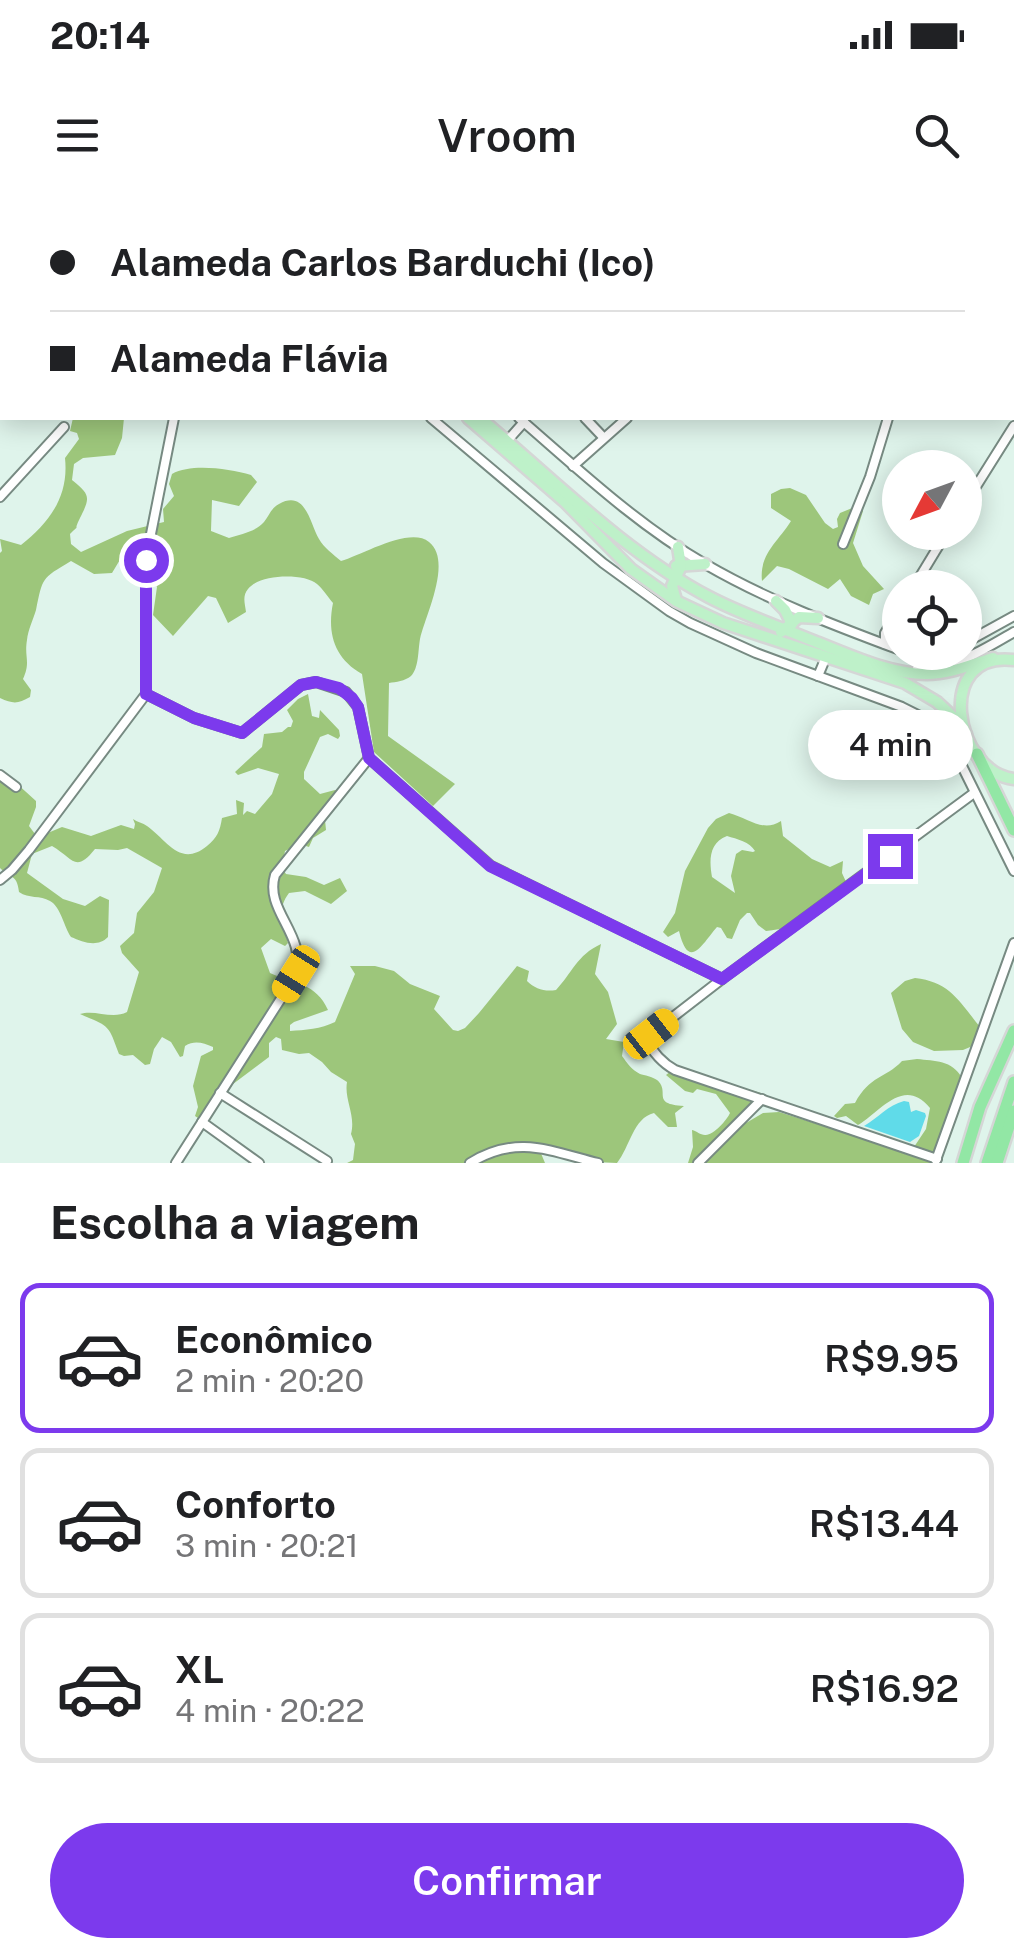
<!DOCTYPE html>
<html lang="pt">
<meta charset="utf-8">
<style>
:root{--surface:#fff;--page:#f6f6f6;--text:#202124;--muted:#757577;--line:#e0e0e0;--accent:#7c3aed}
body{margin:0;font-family:"Public Sans",sans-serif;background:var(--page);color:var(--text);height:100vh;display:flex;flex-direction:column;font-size:38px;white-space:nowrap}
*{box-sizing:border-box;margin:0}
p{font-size:32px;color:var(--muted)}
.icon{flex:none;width:55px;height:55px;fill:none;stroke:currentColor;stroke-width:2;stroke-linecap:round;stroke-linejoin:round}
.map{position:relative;height:963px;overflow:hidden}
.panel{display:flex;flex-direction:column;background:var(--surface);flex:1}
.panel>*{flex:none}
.banner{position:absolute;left:0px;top:0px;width:1015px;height:220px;box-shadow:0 5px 25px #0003;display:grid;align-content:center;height:220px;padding:0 50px;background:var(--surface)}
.needle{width:65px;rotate:229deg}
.fabs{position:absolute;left:882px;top:250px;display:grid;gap:20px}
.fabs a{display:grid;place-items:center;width:100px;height:100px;border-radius:50%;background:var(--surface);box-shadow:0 5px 25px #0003;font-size:50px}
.end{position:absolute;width:45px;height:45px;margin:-22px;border:12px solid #7c3aed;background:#fff;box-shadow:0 0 0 5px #fff}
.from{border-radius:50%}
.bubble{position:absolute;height:70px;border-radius:35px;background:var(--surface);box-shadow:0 5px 25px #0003;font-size:32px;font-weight:600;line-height:70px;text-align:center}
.car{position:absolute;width:30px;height:60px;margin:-30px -15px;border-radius:12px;box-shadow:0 0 8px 2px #0007;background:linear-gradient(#f5c518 24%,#345 0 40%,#f5c518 0 76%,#345 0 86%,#f5c518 0)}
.banner b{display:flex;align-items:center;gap:35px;height:95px;font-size:38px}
.banner b+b{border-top:2px solid var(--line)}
.banner i{width:25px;height:25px;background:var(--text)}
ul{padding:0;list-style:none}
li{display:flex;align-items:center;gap:30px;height:150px;margin:0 20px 15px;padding:0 30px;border:5px solid var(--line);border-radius:20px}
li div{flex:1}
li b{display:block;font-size:38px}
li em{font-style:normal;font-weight:600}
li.on{border-color:var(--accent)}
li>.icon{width:90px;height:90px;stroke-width:1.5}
h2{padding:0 50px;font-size:45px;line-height:120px}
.primary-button{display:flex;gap:20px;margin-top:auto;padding:20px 50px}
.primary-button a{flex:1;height:115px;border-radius:60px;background:var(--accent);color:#fff;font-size:40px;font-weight:600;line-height:115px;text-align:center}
.status{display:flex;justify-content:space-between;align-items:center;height:70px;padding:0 50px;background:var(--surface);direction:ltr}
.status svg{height:28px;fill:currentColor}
header{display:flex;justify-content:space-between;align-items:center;height:130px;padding:0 50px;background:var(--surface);font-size:45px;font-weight:600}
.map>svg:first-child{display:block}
.forest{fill:#9dc67b;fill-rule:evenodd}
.water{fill:#60dbe9}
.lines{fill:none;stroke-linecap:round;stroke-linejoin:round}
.minor-casing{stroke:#778a82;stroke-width:12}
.major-casing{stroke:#d5d6d6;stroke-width:15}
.highway-casing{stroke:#d5d6d6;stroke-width:16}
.minor{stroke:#fff;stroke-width:8}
.major{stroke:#bef1c9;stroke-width:10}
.highway{stroke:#92e7a5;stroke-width:11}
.route{stroke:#7c3aed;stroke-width:12}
</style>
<div class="status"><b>20:14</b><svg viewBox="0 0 49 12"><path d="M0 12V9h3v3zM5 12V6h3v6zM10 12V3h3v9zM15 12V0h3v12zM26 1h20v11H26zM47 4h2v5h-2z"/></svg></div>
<header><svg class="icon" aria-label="menu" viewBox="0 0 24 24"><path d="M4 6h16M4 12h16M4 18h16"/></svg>Vroom<svg class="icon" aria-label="search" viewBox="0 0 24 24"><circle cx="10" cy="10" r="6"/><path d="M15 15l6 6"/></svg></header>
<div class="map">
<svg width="1014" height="963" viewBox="0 0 1014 963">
<rect width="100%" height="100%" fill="#dff4eb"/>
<g class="forest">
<path d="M 73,218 L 124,218 L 122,238 L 115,255 L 83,258 L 74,264 L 72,280 C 91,295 90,298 80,318 C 72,334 82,322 70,334 L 71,344 L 81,352 L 127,331 L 164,322 L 163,309 L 174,296 L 169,284 L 172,274 C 192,263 229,269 251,275 L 257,282 L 239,306 L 212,300 L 211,331 L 229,338 C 241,334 255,332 264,322 C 269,316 271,308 279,304 C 306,289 310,324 319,339 C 324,348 333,354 341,361 C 362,355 410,326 429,342 C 453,361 425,416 420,439 C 418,450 419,468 411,476 C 405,481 396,482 389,483 L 388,536 L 455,584 L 433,606 L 374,552 L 362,474 C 334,458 327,433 333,403 C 328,397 323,389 317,384 C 304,373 259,374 248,389 C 242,396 245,404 246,412 L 228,423 L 216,398 L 208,396 L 173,436 L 153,415 L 157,387 L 152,377 L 153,365 L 141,350 L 121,358 L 112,373 L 94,374 L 71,361 C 41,379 43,377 36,410 C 33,420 28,430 27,440 C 24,458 31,461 23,479 L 31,490 L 30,497 C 18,504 13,504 0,498 L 0,353 L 2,351 L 0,339 L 21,345 C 50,322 69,296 65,258 L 79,239 L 77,233 L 70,231 Z"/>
<path d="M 790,288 L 806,295 L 825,323 L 833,329 L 838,327 L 837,319 L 840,313 L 862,304 L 863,311 L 853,343 L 863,366 L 884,389 L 873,394 L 869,405 L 851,396 L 840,379 L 828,389 L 789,369 L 777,366 L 762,381 C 759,354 778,342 791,321 L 771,308 L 771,294 L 781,289 Z"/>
<path d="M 308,494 L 312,516 L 319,518 L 320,510 L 339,530 L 340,536 L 338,539 L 328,534 L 320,537 L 304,572 L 304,579 L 320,594 L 335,590 L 338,592 L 325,620 L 326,630 L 313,638 L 309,647 L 300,644 L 285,651 L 282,668 L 286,674 L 306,677 L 324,685 L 340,678 L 347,691 L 331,704 L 305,691 L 289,693 C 276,710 283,725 288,743 L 285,746 L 271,739 L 261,748 L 270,773 C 295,784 316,783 328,810 L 294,822 L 290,825 L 290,831 C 305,830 321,829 335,822 L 355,774 L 350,766 L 375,766 L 394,771 L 410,784 L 440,796 L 434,809 L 453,830 L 458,831 L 465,828 L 479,813 L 517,766 L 529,771 L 527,781 C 535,789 545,792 556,790 C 572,773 577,755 601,744 L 595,774 L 608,792 L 617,824 L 606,839 L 624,842 L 622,856 C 627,863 632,870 640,874 C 644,875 653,877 657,880 C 671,892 650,904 684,906 L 675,913 L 677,927 L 668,927 L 654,913 C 633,918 630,947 617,963 L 576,961 L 562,955 L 540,951 L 545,963 L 347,963 L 353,960 L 355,944 L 351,934 C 356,915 344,900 347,882 L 331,872 L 322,862 L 309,853 L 299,854 L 282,850 L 281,839 L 276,837 L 269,843 L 269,857 L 233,884 L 214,913 L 201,920 L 195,916 L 198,907 L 193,886 L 201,856 L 213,850 L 213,847 C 203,843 195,840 185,846 L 183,856 L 180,857 L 171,842 L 162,837 L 154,849 L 150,864 L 145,865 L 133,855 L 124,856 L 119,854 C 108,824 110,827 80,814 C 95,809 112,820 127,812 L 139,772 L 122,753 L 120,746 L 134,733 L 137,713 L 154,692 L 162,668 L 127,648 L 118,650 L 95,649 C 75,674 73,658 52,646 L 32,654 L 27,673 L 63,699 L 85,706 L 100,696 L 109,700 L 108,737 C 97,748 83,742 71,737 C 64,727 61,707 50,701 C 40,695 29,699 19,692 C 17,673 10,679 0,668 L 0,576 L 15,582 L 36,601 L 36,607 L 29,626 L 35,634 L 43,635 L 62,627 L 91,636 L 121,625 L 134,629 L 135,624 L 133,619 C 137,622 143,623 147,626 C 167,640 180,668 207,646 C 217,638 220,631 222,618 L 237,614 L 236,600 L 244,603 L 243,615 L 247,611 L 255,614 L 272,594 L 279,574 L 258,568 L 238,575 L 235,572 L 262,547 L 264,534 L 282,532 L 288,527 L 291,527 L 293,521 L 287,510 L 298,499 Z"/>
<path d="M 729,613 C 748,618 763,633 781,621 L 783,636 L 812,659 L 830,667 L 843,661 L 842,673 L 847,684 C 831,716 799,727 766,731 L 758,725 L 750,713 L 747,713 L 740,720 L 732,739 L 727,738 L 721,728 L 717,727 C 702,744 689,772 679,731 L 668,737 L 663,732 L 675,713 L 685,671 L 708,628 L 716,619 ZM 727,636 C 737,639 750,642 755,651 L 753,652 L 742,650 L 736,654 L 731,676 L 735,693 L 712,677 C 709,660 709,643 727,636 Z"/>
<path d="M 915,778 C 950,782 959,801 980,827 L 981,832 L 975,845 L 963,850 L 934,851 L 913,842 L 902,829 L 891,793 L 905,781 Z"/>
<path d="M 917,859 C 935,861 952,860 962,878 L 934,963 L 688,963 L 693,947 L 692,930 C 697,931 700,935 705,935 C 713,936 727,920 730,913 L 716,894 L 697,889 L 693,893 L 685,891 L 666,875 L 671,871 L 734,890 L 744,888 L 761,893 L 763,897 L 753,900 L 752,910 L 746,923 L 763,913 L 779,912 L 919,956 L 912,950 L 926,929 L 930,908 C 904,876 881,911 858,925 L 846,916 L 837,918 L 834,916 L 845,904 L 855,903 C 870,875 885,879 902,861 Z"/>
</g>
<path class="water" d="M 904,901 L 909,902 L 911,912 L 916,910 L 925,913 L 926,916 L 919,936 L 910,942 L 864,926 C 878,918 888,905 904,901 Z"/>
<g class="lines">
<defs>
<g id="minor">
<path d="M 291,0 L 294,2"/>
<path d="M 381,0 L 383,2"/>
<path d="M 434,0 L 436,2"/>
<path d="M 581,0 L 583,2"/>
<path d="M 337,2 L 338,0"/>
<path d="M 649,2 L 650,0"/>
<path d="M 804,2 L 805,0"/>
<path d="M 958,2 L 959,0"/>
<path d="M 0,10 L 2,12"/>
<path d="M 0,35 L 2,34"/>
<path d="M 0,174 L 2,171"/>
<path d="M 431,218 L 603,363 L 669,411 L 690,423 L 756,453 L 902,507 L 936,524 L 942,530 L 961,564 L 1014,671"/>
<path d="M 519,218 C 578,269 636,324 705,364 C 767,400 833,425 900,450"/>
<path d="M 585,218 L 603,237"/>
<path d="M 507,241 L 524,222"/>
<path d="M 573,266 L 627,218"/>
<path d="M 0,297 L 64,227"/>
<path d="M 965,304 L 1014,226"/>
<path d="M 843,344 L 870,277 L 888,218"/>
<path d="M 913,388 L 947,332"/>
<path d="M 965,443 L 1014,416"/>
<path d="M 885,444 L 885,433 L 900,408"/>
<path d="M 910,452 L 939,452"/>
<path d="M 917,469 C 954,469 983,450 1014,432"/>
<path d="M 818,476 L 826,457"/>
<path d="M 146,494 L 194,518 L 242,533 L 301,485 L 316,482 L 346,492 L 358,507 L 369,558 L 491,666 L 722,779"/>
<path d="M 146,494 L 146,359 L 174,218"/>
<path d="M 0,575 L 16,587"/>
<path d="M 0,680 L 12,670 L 29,650 L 146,494"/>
<path d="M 220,893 L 327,961"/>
<path d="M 202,922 L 259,963"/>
<path d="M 937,959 L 675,870 C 664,864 651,852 648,839 L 651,834 L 722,779 L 974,593"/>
<path d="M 936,960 L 1014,743"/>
<path d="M 176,963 L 296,775 C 307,734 264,711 275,675 L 369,558"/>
<path d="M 470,963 C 517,934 550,951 598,963"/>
<path d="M 698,963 L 762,899"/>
</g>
<g id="major">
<path d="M 0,61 L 2,61"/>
<path d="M 0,69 L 2,68"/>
<path d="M 468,218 L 565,302 L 631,369 L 676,401 L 723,423 L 905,483 L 937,502 L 952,516 L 966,534"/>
<path d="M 480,218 C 553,279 624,352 709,397 C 743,415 780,427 816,442 C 850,455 889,474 926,474 C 949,474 971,465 993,458"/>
<path d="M 676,366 L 705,364"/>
<path d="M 676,400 L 672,386 L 681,366 L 678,347"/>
<path d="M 776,401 L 785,410 L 792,424"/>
<path d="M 781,432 L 799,417 L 818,418"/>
<path d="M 1014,460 C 933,450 954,572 1014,579"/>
</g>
<g id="highway">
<path d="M 977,554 L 1014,630"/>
<path d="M 963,963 L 980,907 L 1014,831"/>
<path d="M 987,963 L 1014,882"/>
<path d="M 997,963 L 1014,911"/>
</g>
</defs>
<use href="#minor" class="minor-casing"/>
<use href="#major" class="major-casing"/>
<use href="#highway" class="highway-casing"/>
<use href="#minor" class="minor"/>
<use href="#major" class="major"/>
<use href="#highway" class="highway"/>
</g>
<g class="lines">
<path class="route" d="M 146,360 L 146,494 L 194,518 L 242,533 L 301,485 L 316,482 L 339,488 L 352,498 L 358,507 L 369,558 L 490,666 L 722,779 L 890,656"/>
</g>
</svg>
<div class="fabs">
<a><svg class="needle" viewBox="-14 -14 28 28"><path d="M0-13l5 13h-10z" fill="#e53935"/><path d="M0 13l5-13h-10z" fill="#757577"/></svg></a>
<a><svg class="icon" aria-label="locate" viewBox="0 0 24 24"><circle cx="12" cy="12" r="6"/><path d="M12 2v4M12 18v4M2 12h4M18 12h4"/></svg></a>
</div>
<i class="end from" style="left:146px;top:360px"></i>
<i class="end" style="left:890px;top:656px"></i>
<div class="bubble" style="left:808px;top:510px;width:165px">4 min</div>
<i class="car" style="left:296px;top:774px;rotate:212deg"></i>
<i class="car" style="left:651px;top:834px;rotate:52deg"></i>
<div class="banner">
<b><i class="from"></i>Alameda Carlos Barduchi (Ico)</b>
<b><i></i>Alameda Flávia</b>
</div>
</div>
<section class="panel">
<h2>Escolha a viagem</h2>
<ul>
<li class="on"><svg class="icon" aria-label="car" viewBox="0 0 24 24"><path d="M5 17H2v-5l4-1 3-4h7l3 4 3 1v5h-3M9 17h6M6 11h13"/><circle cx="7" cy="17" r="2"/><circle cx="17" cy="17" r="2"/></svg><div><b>Econômico</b><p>2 min · 20:20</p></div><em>R$9.95</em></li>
<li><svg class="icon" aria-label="car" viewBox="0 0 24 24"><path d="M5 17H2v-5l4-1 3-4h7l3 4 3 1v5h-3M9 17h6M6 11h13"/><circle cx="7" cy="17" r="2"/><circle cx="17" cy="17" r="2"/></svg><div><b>Conforto</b><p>3 min · 20:21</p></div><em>R$13.44</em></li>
<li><svg class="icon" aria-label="car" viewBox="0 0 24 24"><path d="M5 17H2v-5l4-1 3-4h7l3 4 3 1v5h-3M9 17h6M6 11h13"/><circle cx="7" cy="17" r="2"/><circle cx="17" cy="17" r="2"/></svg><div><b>XL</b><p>4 min · 20:22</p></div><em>R$16.92</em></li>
</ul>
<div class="primary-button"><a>Confirmar</a></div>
</section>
